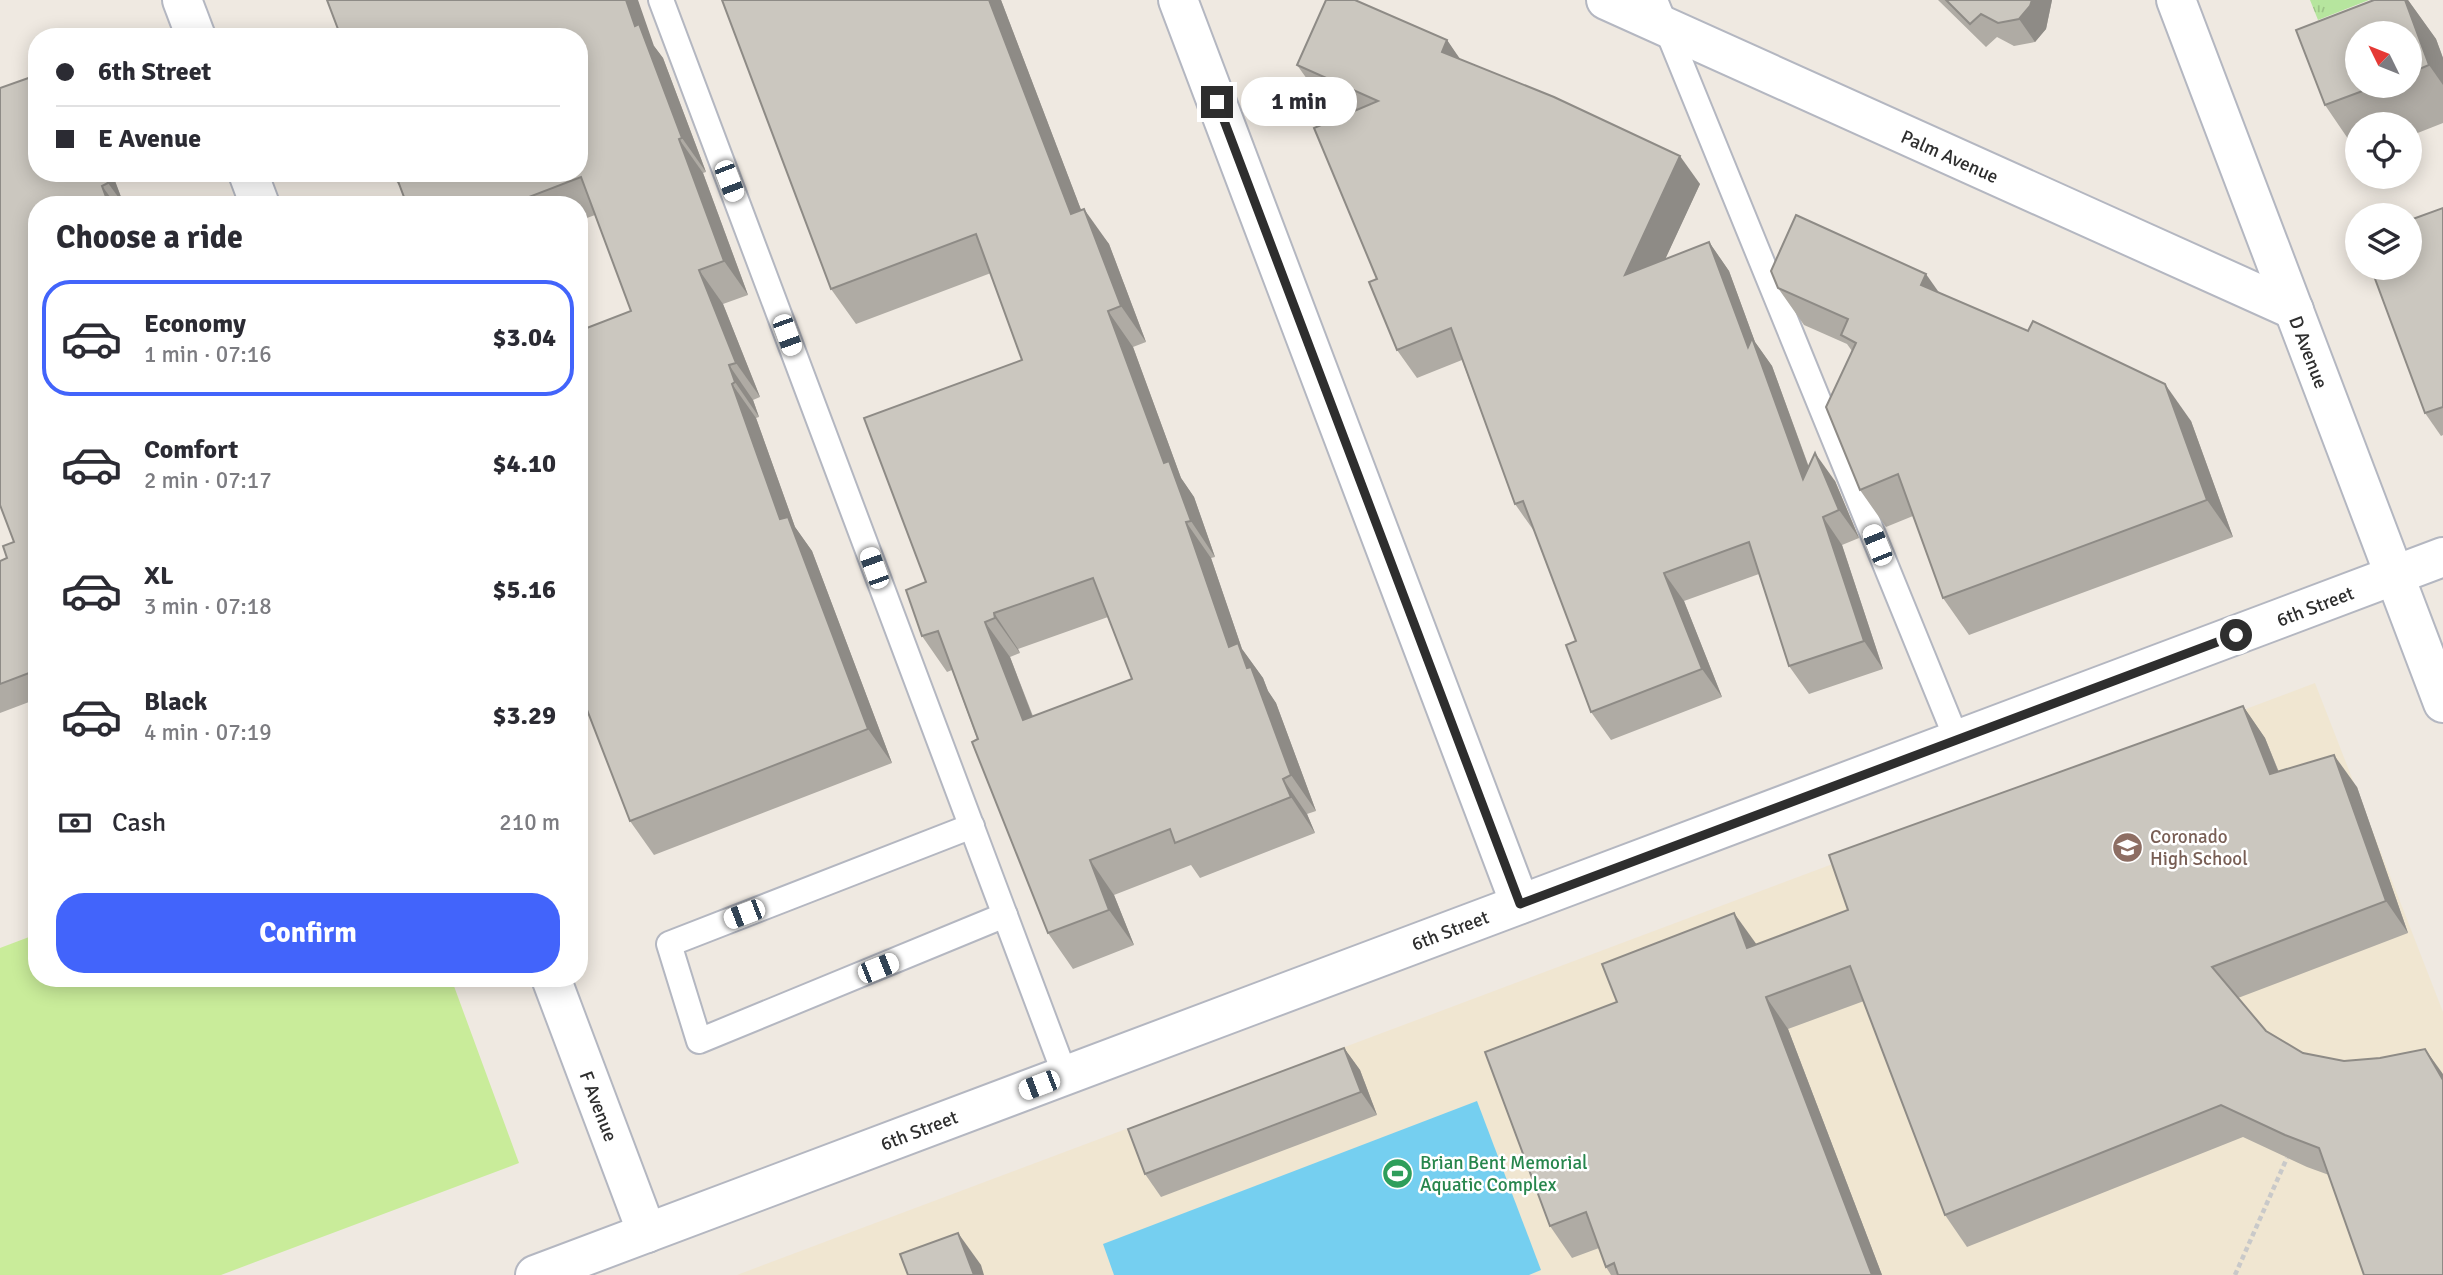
<!DOCTYPE html>
<meta charset="utf-8">
<style>
:root{--surface:#fff;--page:#f2f2f3;--text:#2b2b33;--muted:#7c7c81;--line:#e1e1e2;--accent:#4264fb}
body{margin:0;font-family:Signika,sans-serif;background:var(--page);color:var(--text);height:100vh;display:flex;flex-direction:column;font-size:26px;white-space:nowrap}
*{box-sizing:border-box;margin:0}
p{font-size:23px;color:var(--muted)}
.icon{flex:none;width:38px;height:38px;fill:none;stroke:currentColor;stroke-width:2;stroke-linecap:round;stroke-linejoin:round}
.map{position:relative;flex:1;overflow:hidden}
.sheet{position:absolute;left:28px;top:196px;width:560px;height:791px;display:flex;flex-direction:column;background:var(--surface);border-radius:28px;box-shadow:0 4px 18px #0003}
.sheet>*{flex:none}
.guide{position:absolute;left:28px;top:28px;width:560px;height:154px;border-radius:28px;box-shadow:0 4px 18px #0003;display:grid;align-content:center;height:154px;padding:0 28px;background:var(--surface)}
.needle{width:46px;rotate:313deg}
.tools{position:absolute;left:2345px;top:21px;display:grid;gap:14px}
.tools a{display:grid;place-items:center;width:77px;height:77px;border-radius:50%;background:var(--surface);box-shadow:0 4px 18px #0003;font-size:35px}
.end{position:absolute;width:32px;height:32px;margin:-16px;border:9px solid #2e2e2e;background:#fff;box-shadow:0 0 0 4px #fff}
.from{border-radius:50%}
.bubble{position:absolute;height:49px;border-radius:24px;background:var(--surface);box-shadow:0 4px 18px #0003;font-size:23px;font-weight:800;line-height:49px;text-align:center}
.car{position:absolute;width:21px;height:42px;margin:-21px -10px;border-radius:9px;box-shadow:0 0 5px 2px #0007;background:linear-gradient(#fff 24%,#345 0 40%,#fff 0 76%,#345 0 86%,#fff 0)}
.guide b{display:flex;align-items:center;gap:24px;height:66px;font-size:26px}
.guide b+b{border-top:2px solid var(--line)}
.guide i{width:18px;height:18px;background:var(--text)}
ul{padding:0;list-style:none}
li{display:flex;align-items:center;gap:21px;height:116px;margin:0 14px 10px;padding:0 14px;border:4px solid transparent;border-radius:28px}
li div{flex:1}
li b{display:block;font-size:26px}
li em{font-style:normal;font-weight:800}
li.current{border-color:var(--accent)}
li>.icon{width:63px;height:63px;stroke-width:1.5}
h2{padding:0 28px;font-size:32px;line-height:84px}
.pay{display:flex;align-items:center;gap:18px;height:77px;padding:0 28px;font-size:26px}
.pay p{margin-inline-start:auto}
.button{display:flex;gap:14px;margin-top:auto;padding:14px 28px}
.button a{flex:1;height:80px;border-radius:28px;background:var(--accent);color:#fff;font-size:28px;font-weight:800;line-height:80px;text-align:center}
.map>svg:first-child{display:block}
.education{fill:#f0e6d1}
.park{fill:url(#park-tufts)}
.pitch{fill:#c9ec9a}
.water{fill:#75cff0}
.lines{fill:none;stroke-linecap:round;stroke-linejoin:round}
.lane-casing{stroke:#b4b7c1;stroke-width:28}
.street-casing{stroke:#b4b7c1;stroke-width:42}
.secondary-casing{stroke:#b4b7c1;stroke-width:42}
.path{stroke:#c9c9c9;stroke-width:4.5;stroke-dasharray:5 3.5;stroke-linecap:butt}
.lane{stroke:#fff;stroke-width:24}
.street{stroke:#fff;stroke-width:38}
.secondary{stroke:#fff;stroke-width:38}
.wall{fill:#afaba4;fill-rule:evenodd}
.shaded-wall{fill:#8e8b86}
.building{fill:#cbc7bf;stroke:#8e8b86;stroke-width:2;fill-rule:evenodd}
.route{stroke:#2e2e2e;stroke-width:9}
.labels{text-anchor:middle;stroke-width:5;stroke-linejoin:round;paint-order:stroke}
.street-label{font-size:19px;fill:#2e2e2e;stroke:#fff}
.education-label{font-size:19px;fill:#785e54;stroke:#fff;text-anchor:start}
.leisure-label{font-size:19px;fill:#27864d;stroke:#fff;text-anchor:start}
</style>
<div class="map">
<svg width="2443" height="1275" viewBox="0 0 2443 1275">
<defs>
<pattern id="park-tufts" width="24" height="20" patternUnits="userSpaceOnUse" patternTransform="scale(1.75)"><rect width="24" height="20" fill="#b6e59e"/><path d="M3 7l-1-3M5 7V3M7 7l1-3M15 17l-1-3M17 17v-4M19 17l1-3" fill="none" stroke="#9dc588"/></pattern>
</defs>
<rect width="100%" height="100%" fill="#efe9e1"/>
<path class="education" d="M 2315,683 L 2443,1012 L 2443,1275 L 737,1275 Z"/>
<path class="park" d="M 2310,0 L 2369,0 L 2318,20 Z"/>
<path class="pitch" d="M 37,934 L 37,978 L 451,978 L 519,1163 L 221,1275 L 0,1275 L 0,948 Z"/>
<path class="water" d="M 1477,1101 L 1541,1270 L 1529,1275 L 1114,1275 L 1103,1244 Z"/>
<g class="lines">
<defs>
<g id="lane">
<path d="M 661,0 L 1065,1075"/>
<path d="M 1655,0 L 1957,740"/>
<path d="M 972,826 L 669,944 L 699,1041 L 1005,915"/>
</g>
<g id="street">
<path d="M 182,0 L 196,37"/>
<path d="M 1178,0 L 1520,904"/>
<path d="M 248,173 L 260,205"/>
<path d="M 551,978 L 647,1233"/>
</g>
<g id="secondary">
<path d="M 1606,0 L 2294,310"/>
<path d="M 2176,0 L 2443,703"/>
<path d="M 535,1275 L 2443,557"/>
</g>
</defs>
<use href="#lane" class="lane-casing"/>
<use href="#street" class="street-casing"/>
<use href="#secondary" class="secondary-casing"/>
<path class="path" d="M 2235,1275 L 2287,1158"/>
<use href="#lane" class="lane"/>
<use href="#street" class="street"/>
<use href="#secondary" class="secondary"/>
</g>
<g class="wall">
<path d="M 722,0 L 1001,0 L 1081,210 L 1109,244 L 1146,342 L 1133,347 L 1181,478 L 1194,497 L 1215,557 L 1211,558 L 1242,649 L 1263,678 L 1268,691 L 1276,703 L 1316,811 L 1307,814 L 1315,833 L 1200,878 L 1191,865 L 1114,895 L 1134,945 L 1073,969 L 1048,933 L 952,670 L 947,672 L 922,636 L 926,582 L 1022,360 L 991,273 L 856,324 L 831,289 ZM 1108,617 L 1132,679 L 1033,716 L 1010,657 L 1020,653 L 1018,649 Z"/>
<path d="M 1938,0 L 2052,0 L 2046,29 L 2035,42 L 2014,46 L 1997,37 L 1986,47 Z"/>
<path d="M 2374,0 L 2408,0 L 2436,39 L 2443,58 L 2443,123 L 2410,136 L 2410,124 L 2357,124 L 2357,152 L 2325,105 ZM 2410,33 L 2410,86 L 2357,86 Z"/>
<path d="M 1447,40 L 1460,60 L 1700,184 L 1665,259 L 1709,242 L 1729,271 L 1755,342 L 1772,366 L 1809,467 L 1835,481 L 1859,538 L 1842,545 L 1883,669 L 1809,694 L 1789,666 L 1759,574 L 1684,601 L 1722,697 L 1611,740 L 1591,712 L 1576,641 L 1534,531 L 1515,504 L 1462,360 L 1417,378 L 1397,350 L 1377,279 L 1355,110 L 1317,93 L 1297,65 Z"/>
<path d="M 654,46 L 663,58 L 706,172 L 703,173 L 748,295 L 723,304 L 760,397 L 753,400 L 759,417 L 756,418 L 795,527 L 812,551 L 892,763 L 654,855 L 630,821 L 631,311 L 595,215 L 579,221 L 579,205 L 407,205 L 401,188 L 390,173 L 579,173 Z"/>
<path d="M 0,88 L 112,173 L 124,205 L 37,205 L 37,699 L 0,713 L 0,561 L 7,558 L 14,542 Z"/>
<path d="M 2443,208 L 2443,435 L 2441,436 L 2425,413 Z"/>
<path d="M 1778,288 L 1940,293 L 2191,421 L 2233,537 L 1969,635 L 1943,598 L 1913,516 L 1886,527 L 1860,490 L 1852,351 L 1847,344 L 1804,325 Z"/>
<path d="M 2243,706 L 2265,738 L 2279,772 L 2357,787 L 2408,933 L 2238,998 L 2266,1031 L 2303,1053 L 2329,1175 L 2307,1167 L 2243,1137 L 1967,1247 L 1945,1215 L 1864,1001 L 1788,1029 L 1882,1275 L 1611,1275 L 1606,1267 L 1599,1248 L 1572,1258 L 1550,1226 L 1617,1002 L 1756,945 L 1848,910 Z"/>
<path d="M 1344,1048 L 1360,1070 L 1377,1115 L 1161,1197 L 1145,1174 Z"/>
</g>
<g class="shaded-wall">
<path d="M 626,0 L 638,0 L 654,46 L 663,58 L 706,172 L 682,138 L 635,26 Z"/>
<path d="M 989,0 L 1001,0 L 1096,249 L 1071,214 Z"/>
<path d="M 2032,0 L 2052,0 L 2046,29 L 2035,42 L 2019,19 Z"/>
<path d="M 2405,0 L 2408,0 L 2436,39 L 2443,58 L 2443,85 L 2429,65 Z"/>
<path d="M 1447,40 L 1467,69 L 1442,52 Z"/>
<path d="M 679,139 L 703,173 L 748,295 L 724,261 Z"/>
<path d="M 1680,156 L 1700,184 L 1645,303 L 1625,275 Z"/>
<path d="M 105,173 L 112,173 L 124,205 L 108,183 Z"/>
<path d="M 102,186 L 116,205 L 109,205 Z"/>
<path d="M 1084,209 L 1109,244 L 1146,342 L 1121,306 Z"/>
<path d="M 1709,242 L 1729,271 L 1755,342 L 1772,366 L 1823,507 L 1803,479 L 1748,347 Z"/>
<path d="M 699,270 L 723,304 L 760,397 L 736,363 Z"/>
<path d="M 1926,274 L 1952,311 L 1921,285 Z"/>
<path d="M 1108,311 L 1133,347 L 1181,478 L 1194,497 L 1215,557 L 1191,521 L 1164,463 Z"/>
<path d="M 729,365 L 753,400 L 759,417 L 735,382 Z"/>
<path d="M 732,384 L 756,418 L 795,527 L 812,551 L 892,763 L 868,729 L 780,519 Z"/>
<path d="M 2165,384 L 2191,421 L 2233,537 L 2207,500 Z"/>
<path d="M 1815,453 L 1835,481 L 1859,538 L 1839,510 Z"/>
<path d="M 1823,517 L 1842,545 L 1883,669 L 1864,641 Z"/>
<path d="M 1186,522 L 1211,558 L 1242,649 L 1263,678 L 1268,691 L 1276,703 L 1316,811 L 1291,775 L 1229,647 Z"/>
<path d="M 1664,573 L 1684,601 L 1722,697 L 1702,669 Z"/>
<path d="M 994,613 L 1018,649 L 1020,653 L 995,618 Z"/>
<path d="M 985,622 L 1010,657 L 1047,755 L 1023,720 Z"/>
<path d="M 2243,706 L 2265,738 L 2292,806 L 2270,774 Z"/>
<path d="M 2334,755 L 2357,787 L 2408,933 L 2386,901 Z"/>
<path d="M 1283,779 L 1307,814 L 1315,833 L 1291,797 Z"/>
<path d="M 1090,860 L 1114,895 L 1134,945 L 1109,910 Z"/>
<path d="M 1734,913 L 1757,945 L 1747,948 Z"/>
<path d="M 1766,997 L 1788,1029 L 1882,1275 L 1872,1275 Z"/>
<path d="M 1344,1048 L 1360,1070 L 1377,1115 L 1361,1092 Z"/>
<path d="M 2425,1049 L 2443,1074 L 2443,1080 Z"/>
<path d="M 958,1233 L 981,1265 L 984,1275 L 974,1275 Z"/>
</g>
<g class="building">
<path d="M 327,0 L 626,0 L 635,26 L 639,24 L 682,138 L 679,139 L 724,261 L 699,270 L 736,363 L 729,365 L 735,382 L 732,384 L 780,519 L 788,517 L 868,729 L 630,821 L 579,689 L 579,331 L 631,311 L 581,177 L 508,205 L 407,205 L 395,173 L 579,173 L 579,37 L 341,37 Z"/>
<path d="M 722,0 L 989,0 L 1071,214 L 1084,209 L 1121,306 L 1108,311 L 1164,463 L 1169,461 L 1191,521 L 1186,522 L 1229,647 L 1238,643 L 1247,668 L 1251,667 L 1291,775 L 1283,779 L 1291,797 L 1175,843 L 1170,829 L 1090,860 L 1109,910 L 1048,933 L 972,742 L 978,739 L 938,631 L 922,636 L 906,590 L 926,582 L 864,418 L 1022,360 L 976,234 L 831,289 ZM 1093,578 L 1132,679 L 1023,720 L 985,622 L 995,618 L 994,613 Z"/>
<path d="M 1326,0 L 1355,0 L 1447,40 L 1442,52 L 1554,97 L 1680,156 L 1625,275 L 1709,242 L 1748,347 L 1752,338 L 1803,479 L 1815,453 L 1839,510 L 1823,517 L 1864,641 L 1789,666 L 1749,542 L 1664,573 L 1702,669 L 1591,712 L 1566,645 L 1576,641 L 1523,501 L 1515,504 L 1451,328 L 1397,350 L 1369,282 L 1377,279 L 1314,128 L 1378,101 L 1297,65 Z"/>
<path d="M 1946,0 L 2032,0 L 2030,6 L 2019,19 L 1998,23 L 1981,14 L 1970,24 Z"/>
<path d="M 2374,0 L 2405,0 L 2429,65 L 2410,73 L 2410,33 L 2357,33 L 2357,86 L 2376,86 L 2325,105 L 2296,30 Z"/>
<path d="M 37,75 L 37,173 L 105,173 L 108,183 L 102,186 L 109,205 L 37,205 L 37,670 L 0,684 L 0,561 L 7,558 L 3,546 L 14,542 L 0,505 L 0,88 Z"/>
<path d="M 2443,208 L 2443,407 L 2425,413 L 2371,268 L 2410,268 L 2410,220 Z"/>
<path d="M 1796,215 L 1926,274 L 1921,285 L 2028,331 L 2033,321 L 2165,384 L 2207,500 L 1943,598 L 1898,474 L 1860,490 L 1826,407 L 1856,343 L 1841,335 L 1848,319 L 1778,288 L 1771,271 Z"/>
<path d="M 2243,706 L 2270,774 L 2334,755 L 2386,901 L 2212,967 L 2266,1031 L 2303,1053 L 2344,1061 L 2380,1058 L 2425,1049 L 2443,1080 L 2443,1275 L 2364,1275 L 2319,1148 L 2285,1135 L 2221,1105 L 1945,1215 L 1850,966 L 1766,997 L 1872,1275 L 1618,1275 L 1614,1263 L 1606,1267 L 1586,1212 L 1550,1226 L 1485,1052 L 1617,1002 L 1602,964 L 1734,913 L 1747,948 L 1848,910 L 1829,855 Z"/>
<path d="M 1344,1048 L 1361,1092 L 1145,1174 L 1128,1129 Z"/>
<path d="M 958,1233 L 974,1275 L 908,1275 L 900,1254 Z"/>
</g>
<g class="lines">
<path class="route" d="M 1217,102 L 1520,904 L 2236,635"/>
</g>
<defs>
<symbol id="school-disc" viewBox="-11 -11 22 22"><circle r="9.5" fill="#8d6e63" stroke="#fff"/><path d="M0-5L7-2L0 1L-7-2ZM-4 1L0 2.5L4 1V4Q0 6-4 4Z" fill="#fff"/></symbol>
<symbol id="stadium-disc" viewBox="-11 -11 22 22"><circle r="9.5" fill="#2e9e5b" stroke="#fff"/><path d="M0-5a6.5 5 0 1 0 0 10a6.5 5 0 1 0 0-10ZM-3.5-1.8h7v3.6h-7Z" fill="#fff"/></symbol>
</defs>
<g fill-rule="evenodd">
<use href="#school-disc" x="2110" y="830" width="35" height="35"/>
<use href="#stadium-disc" x="1380" y="1156" width="35" height="35"/>
</g>
<g class="labels">
<g class="street-label">
<text transform="translate(1950 156) rotate(24)" y="7">Palm Avenue</text>
<text transform="translate(2309 352) rotate(69)" y="7">D Avenue</text>
<text transform="translate(2315 606) rotate(-21)" y="7">6th Street</text>
<text transform="translate(1450 930) rotate(-21)" y="7">6th Street</text>
<text transform="translate(599 1106) rotate(69)" y="7">F Avenue</text>
<text transform="translate(919 1130) rotate(-21)" y="7">6th Street</text>
</g>
<g class="education-label">
<text x="2150" y="843">Coronado<tspan x="2150" dy="22">High School</tspan></text>
</g>
<g class="leisure-label">
<text x="1420" y="1169">Brian Bent Memorial<tspan x="1420" dy="22">Aquatic Complex</tspan></text>
</g>
</g>
</svg>
<div class="tools">
<a><svg class="needle" viewBox="-14 -14 28 28"><path d="M0-13l5 13h-10z" fill="#e53935"/><path d="M0 13l5-13h-10z" fill="#7c7c81"/></svg></a>
<a><svg class="icon" aria-label="locate" viewBox="0 0 24 24"><circle cx="12" cy="12" r="6"/><path d="M12 2v4M12 18v4M2 12h4M18 12h4"/></svg></a>
<a><svg class="icon" aria-label="layers" viewBox="0 0 24 24"><path d="M12 4l9 5-9 5-9-5zM3 14l9 5 9-5"/></svg></a>
</div>
<i class="end from" style="left:2236px;top:635px"></i>
<i class="end" style="left:1217px;top:102px"></i>
<div class="bubble" style="left:1241px;top:77px;width:116px">1 min</div>
<i class="car" style="left:729px;top:181px;rotate:159deg"></i>
<i class="car" style="left:787px;top:335px;rotate:160deg"></i>
<i class="car" style="left:1877px;top:545px;rotate:338deg"></i>
<i class="car" style="left:874px;top:568px;rotate:340deg"></i>
<i class="car" style="left:744px;top:914px;rotate:249deg"></i>
<i class="car" style="left:878px;top:968px;rotate:68deg"></i>
<i class="car" style="left:1039px;top:1085px;rotate:249deg"></i>
<div class="guide">
<b><i class="from"></i>6th Street</b>
<b><i></i>E Avenue</b>
</div>
<section class="sheet">
<h2>Choose a ride</h2>
<ul>
<li class="current"><svg class="icon" aria-label="car" viewBox="0 0 24 24"><path d="M5 17H2v-5l4-1 3-4h7l3 4 3 1v5h-3M9 17h6M6 11h13"/><circle cx="7" cy="17" r="2"/><circle cx="17" cy="17" r="2"/></svg><div><b>Economy</b><p>1 min · 07:16</p></div><em>$3.04</em></li>
<li><svg class="icon" aria-label="car" viewBox="0 0 24 24"><path d="M5 17H2v-5l4-1 3-4h7l3 4 3 1v5h-3M9 17h6M6 11h13"/><circle cx="7" cy="17" r="2"/><circle cx="17" cy="17" r="2"/></svg><div><b>Comfort</b><p>2 min · 07:17</p></div><em>$4.10</em></li>
<li><svg class="icon" aria-label="car" viewBox="0 0 24 24"><path d="M5 17H2v-5l4-1 3-4h7l3 4 3 1v5h-3M9 17h6M6 11h13"/><circle cx="7" cy="17" r="2"/><circle cx="17" cy="17" r="2"/></svg><div><b>XL</b><p>3 min · 07:18</p></div><em>$5.16</em></li>
<li><svg class="icon" aria-label="car" viewBox="0 0 24 24"><path d="M5 17H2v-5l4-1 3-4h7l3 4 3 1v5h-3M9 17h6M6 11h13"/><circle cx="7" cy="17" r="2"/><circle cx="17" cy="17" r="2"/></svg><div><b>Black</b><p>4 min · 07:19</p></div><em>$3.29</em></li>
</ul>
<div class="pay"><svg class="icon" aria-label="cash" viewBox="0 0 24 24"><path d="M3 7h18v10H3z"/><circle cx="12" cy="12" r="2"/></svg>Cash<p>210 m</p></div>
<div class="button"><a>Confirm</a></div>
</section>
</div>
